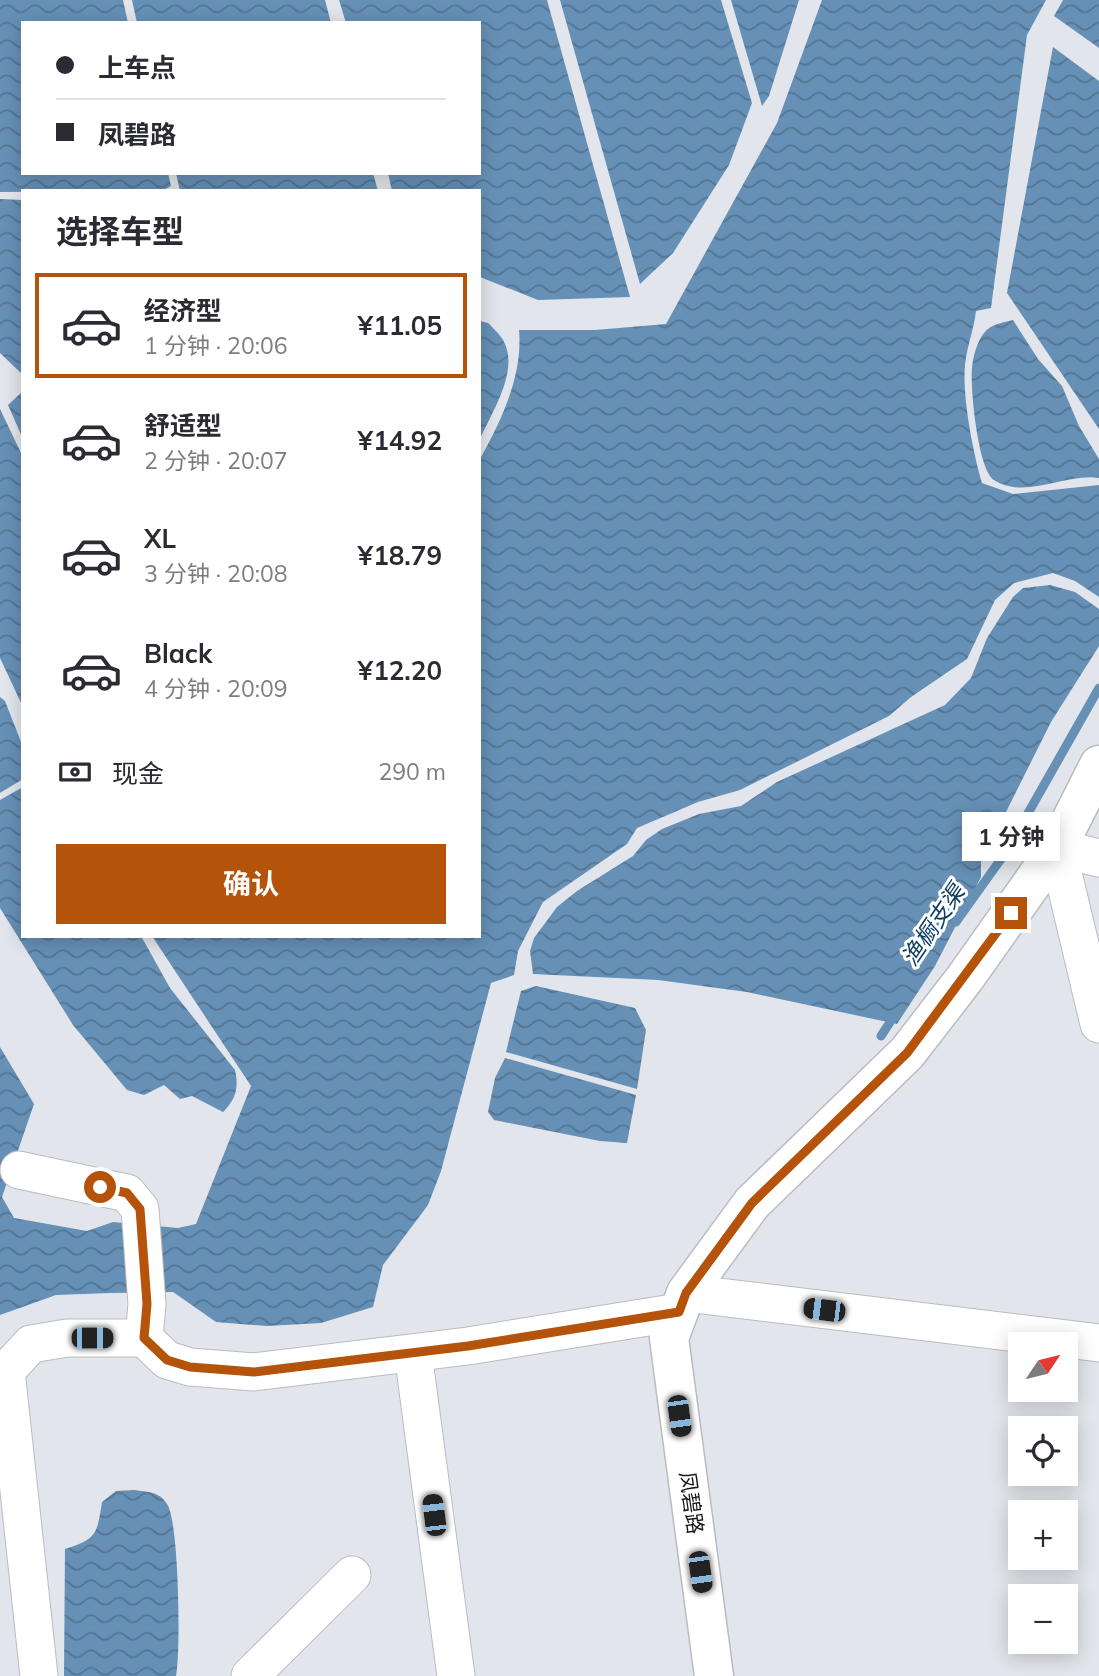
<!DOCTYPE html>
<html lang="zh">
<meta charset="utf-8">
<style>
:root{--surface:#fff;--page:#f2f2f3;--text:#2b2b33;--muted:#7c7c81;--line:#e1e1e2;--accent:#b45309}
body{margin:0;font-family:Mulish,"Noto Sans SC",sans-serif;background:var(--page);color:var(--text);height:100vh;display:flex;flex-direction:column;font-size:26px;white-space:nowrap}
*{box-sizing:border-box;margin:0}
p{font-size:23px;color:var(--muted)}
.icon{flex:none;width:38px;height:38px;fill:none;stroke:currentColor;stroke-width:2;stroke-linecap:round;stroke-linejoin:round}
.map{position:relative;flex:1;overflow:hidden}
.panel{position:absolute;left:21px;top:189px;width:460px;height:749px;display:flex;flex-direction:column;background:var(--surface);border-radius:0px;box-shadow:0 4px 18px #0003}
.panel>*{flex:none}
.banner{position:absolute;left:21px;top:21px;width:460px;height:154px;border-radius:0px;box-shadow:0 4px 18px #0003;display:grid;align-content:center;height:154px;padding:0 35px;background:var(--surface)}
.needle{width:46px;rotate:55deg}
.fabs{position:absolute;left:1008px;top:1332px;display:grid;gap:14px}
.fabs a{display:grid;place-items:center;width:70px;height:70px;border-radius:0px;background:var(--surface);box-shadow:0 4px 18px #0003;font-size:35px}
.end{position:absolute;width:32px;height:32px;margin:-16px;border:9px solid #b45309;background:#fff;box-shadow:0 0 0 4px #fff}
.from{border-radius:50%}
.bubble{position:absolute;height:49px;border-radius:0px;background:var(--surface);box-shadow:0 4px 18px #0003;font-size:23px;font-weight:700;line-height:49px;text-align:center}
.car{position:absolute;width:21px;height:42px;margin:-21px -10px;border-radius:9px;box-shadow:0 0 5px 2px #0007;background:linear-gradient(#222 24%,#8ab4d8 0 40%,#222 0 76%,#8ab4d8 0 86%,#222 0)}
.banner b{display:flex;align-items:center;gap:24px;height:66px;font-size:26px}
.banner b+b{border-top:2px solid var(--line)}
.banner i{width:18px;height:18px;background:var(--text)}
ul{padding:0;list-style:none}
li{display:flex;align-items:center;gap:21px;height:105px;margin:0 14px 10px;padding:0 21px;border:4px solid transparent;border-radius:0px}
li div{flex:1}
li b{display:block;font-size:26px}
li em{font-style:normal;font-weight:700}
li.active{border-color:var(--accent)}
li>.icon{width:63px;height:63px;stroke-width:1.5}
h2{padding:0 35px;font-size:32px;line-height:84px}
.pay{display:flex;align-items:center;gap:18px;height:77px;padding:0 35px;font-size:26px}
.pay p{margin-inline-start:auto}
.cta{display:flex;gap:14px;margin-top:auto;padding:14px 35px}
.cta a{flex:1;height:80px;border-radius:0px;background:var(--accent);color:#fff;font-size:28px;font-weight:700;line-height:80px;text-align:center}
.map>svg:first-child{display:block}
.water{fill:url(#water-waves)}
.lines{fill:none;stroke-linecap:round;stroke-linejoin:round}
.stream{stroke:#6690b6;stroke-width:9}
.minor-casing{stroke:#babcc2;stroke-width:39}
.major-casing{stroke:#babcc2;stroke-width:41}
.minor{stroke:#fff;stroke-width:37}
.major{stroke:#fff;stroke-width:38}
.route{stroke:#b45309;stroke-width:9}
.labels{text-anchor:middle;stroke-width:6;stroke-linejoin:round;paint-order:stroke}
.street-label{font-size:21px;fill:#17171a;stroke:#fff}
.water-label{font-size:23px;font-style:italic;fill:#0d3f64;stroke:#fff}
</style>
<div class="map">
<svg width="1099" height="1676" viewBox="0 0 1099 1676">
<defs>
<pattern id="water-waves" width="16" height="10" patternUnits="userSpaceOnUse" patternTransform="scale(1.75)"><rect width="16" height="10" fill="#6690b6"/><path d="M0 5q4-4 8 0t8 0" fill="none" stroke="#537593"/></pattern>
</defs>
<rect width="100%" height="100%" fill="#e2e5eb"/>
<g class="water">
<path d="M 0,0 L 123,0 L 128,23 L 23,23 L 23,173 L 168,173 L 171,186 L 162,191 L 0,192 Z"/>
<path d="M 132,0 L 325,0 L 331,23 L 137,23 Z"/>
<path d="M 339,0 L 547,0 L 630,297 L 538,300 L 480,277 L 480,191 L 392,191 L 388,173 L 480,173 L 480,23 L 346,23 Z"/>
<path d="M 560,0 L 721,0 L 752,103 L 729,165 L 673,253 L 640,284 Z"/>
<path d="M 731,0 L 799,0 L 769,96 L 762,106 Z"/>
<path d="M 822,0 L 1046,0 L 1027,35 L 991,308 L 976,311 C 974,329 967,346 965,365 C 962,396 973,452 982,483 L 1013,494 L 1099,485 L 1099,597 L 1075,581 L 1053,573 L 1014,583 L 995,600 L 967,659 L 911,697 L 889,716 L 740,790 L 698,802 L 637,828 L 627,844 L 543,902 L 518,951 L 514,975 L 491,983 L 441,1171 L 428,1205 L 383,1265 L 373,1307 L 321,1323 L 267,1326 L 216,1322 L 173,1292 L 110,1293 L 56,1295 L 0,1315 L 0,1047 L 34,1104 L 2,1197 L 14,1218 L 87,1231 L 113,1222 L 178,1228 L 196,1224 L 251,1086 L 152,936 L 480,936 L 480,459 C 502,419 523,375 519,330 L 595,330 L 666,324 L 777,123 Z"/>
<path d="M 1063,0 L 1099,0 L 1099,48 L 1054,16 Z"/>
<path d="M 1053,47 L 1099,81 L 1099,429 L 1007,293 Z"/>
<path d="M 176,173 L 373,173 L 378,191 L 180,191 Z"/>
<path d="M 0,199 L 23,200 L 23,375 L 0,353 Z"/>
<path d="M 1013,320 L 1038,359 L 1062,386 L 1079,426 L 1099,459 L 1099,478 C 1066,473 1025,500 994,480 C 978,470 970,388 972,368 C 973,356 977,342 984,333 C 991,324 1002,323 1013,320 Z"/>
<path d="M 480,321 L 488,323 C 494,329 502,336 505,344 C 518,373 491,414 480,439 Z"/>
<path d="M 23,391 L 23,439 L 8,405 Z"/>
<path d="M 0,409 L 23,457 L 23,707 L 0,658 Z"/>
<path d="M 1050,585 L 1075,592 L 1099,609 L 1099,646 L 1051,722 L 981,862 L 981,877 L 935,966 L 897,1024 L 747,992 L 658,980 L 533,974 L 530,951 L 534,938 L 557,907 L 577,891 L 633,856 L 646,840 L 662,829 L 699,814 L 741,806 L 777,782 L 945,705 L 971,678 L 987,638 L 1013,597 L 1023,588 Z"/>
<path d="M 0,697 L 5,701 L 23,747 L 23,779 L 0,793 Z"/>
<path d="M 23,787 L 23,936 L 141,936 L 170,988 L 235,1070 C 239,1088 236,1099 223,1112 L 192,1096 L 180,1099 L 164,1085 L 144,1095 L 127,1090 L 73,1025 L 0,908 L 0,800 Z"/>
<path d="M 536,986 L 635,1008 L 646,1030 L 637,1089 L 506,1052 L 521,991 Z"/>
<path d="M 505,1058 L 636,1095 L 627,1143 L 600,1141 L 494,1120 L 488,1112 L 495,1078 Z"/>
<path d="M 134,1490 C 147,1492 159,1491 167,1504 C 179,1521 181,1652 176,1676 L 64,1676 L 65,1549 C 97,1539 97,1534 102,1502 L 116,1491 Z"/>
</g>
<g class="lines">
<g class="stream">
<path d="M 956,922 L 1006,852 L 1099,688"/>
<path d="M 881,1036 L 896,1013"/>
</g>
<defs>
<g id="minor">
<path d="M 1099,858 L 1057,848 L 1099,1024"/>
<path d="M 19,1170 L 127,1193 L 140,1209 L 147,1304 L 144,1338 L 167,1360 L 190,1367 L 254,1372 L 468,1346 L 679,1312"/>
<path d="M 686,1293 L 1099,1343"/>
<path d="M 413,1353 L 456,1676"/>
<path d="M 39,1676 L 6,1371 L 31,1344 L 67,1338 L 144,1338"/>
<path d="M 250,1676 L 352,1575"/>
</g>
<path id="major" d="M 714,1676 L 669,1338 L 686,1293 L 752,1203 L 907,1053 L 965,978 L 1057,848 L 1099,765"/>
</defs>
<use href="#minor" class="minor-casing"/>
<use href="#major" class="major-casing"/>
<use href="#minor" class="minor"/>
<use href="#major" class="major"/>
</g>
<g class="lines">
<path class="route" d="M 100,1187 L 127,1193 L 140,1209 L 147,1304 L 144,1338 L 167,1360 L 190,1367 L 254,1372 L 468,1346 L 679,1312 L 686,1293 L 752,1203 L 907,1053 L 1011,913"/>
</g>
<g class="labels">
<g class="street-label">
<text transform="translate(691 1503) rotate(82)" y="7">凤碧路</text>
</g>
<g class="water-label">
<text transform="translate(933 925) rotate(-56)" y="8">渔橱支渠</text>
</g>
</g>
</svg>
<div class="fabs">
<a><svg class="needle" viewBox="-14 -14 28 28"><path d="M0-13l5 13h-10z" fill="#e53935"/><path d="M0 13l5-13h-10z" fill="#7c7c81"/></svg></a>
<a><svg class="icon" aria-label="locate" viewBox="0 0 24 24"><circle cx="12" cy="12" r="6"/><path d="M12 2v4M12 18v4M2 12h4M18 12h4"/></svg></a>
<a>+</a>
<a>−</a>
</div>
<i class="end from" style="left:100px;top:1187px"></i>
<i class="end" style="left:1011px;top:913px"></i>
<div class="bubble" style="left:962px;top:812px;width:98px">1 分钟</div>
<i class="car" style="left:824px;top:1310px;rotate:277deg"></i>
<i class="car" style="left:92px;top:1338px;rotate:90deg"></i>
<i class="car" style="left:679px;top:1416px;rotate:172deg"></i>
<i class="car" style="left:434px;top:1515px;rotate:353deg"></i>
<i class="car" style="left:700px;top:1572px;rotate:172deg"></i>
<div class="banner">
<b><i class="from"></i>上车点</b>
<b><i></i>凤碧路</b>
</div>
<section class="panel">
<h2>选择车型</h2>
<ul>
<li class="active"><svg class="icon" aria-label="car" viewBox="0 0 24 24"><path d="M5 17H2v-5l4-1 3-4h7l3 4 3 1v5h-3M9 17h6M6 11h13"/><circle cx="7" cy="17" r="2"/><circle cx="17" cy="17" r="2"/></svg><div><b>经济型</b><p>1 分钟 · 20:06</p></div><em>¥11.05</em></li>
<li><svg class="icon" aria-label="car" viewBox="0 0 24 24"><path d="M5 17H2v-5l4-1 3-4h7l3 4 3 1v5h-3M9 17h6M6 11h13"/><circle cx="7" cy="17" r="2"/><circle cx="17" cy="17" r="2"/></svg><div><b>舒适型</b><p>2 分钟 · 20:07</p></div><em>¥14.92</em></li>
<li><svg class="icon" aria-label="car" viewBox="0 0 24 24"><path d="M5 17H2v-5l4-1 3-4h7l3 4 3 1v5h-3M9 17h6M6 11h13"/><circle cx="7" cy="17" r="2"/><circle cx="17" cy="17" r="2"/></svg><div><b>XL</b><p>3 分钟 · 20:08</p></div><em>¥18.79</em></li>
<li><svg class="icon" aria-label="car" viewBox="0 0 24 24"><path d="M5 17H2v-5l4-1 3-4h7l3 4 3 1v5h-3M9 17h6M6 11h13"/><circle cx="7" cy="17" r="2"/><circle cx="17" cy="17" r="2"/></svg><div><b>Black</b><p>4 分钟 · 20:09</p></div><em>¥12.20</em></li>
</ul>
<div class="pay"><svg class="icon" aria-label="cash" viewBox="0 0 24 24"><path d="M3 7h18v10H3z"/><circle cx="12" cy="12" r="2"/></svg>现金<p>290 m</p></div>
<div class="cta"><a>确认</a></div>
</section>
</div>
